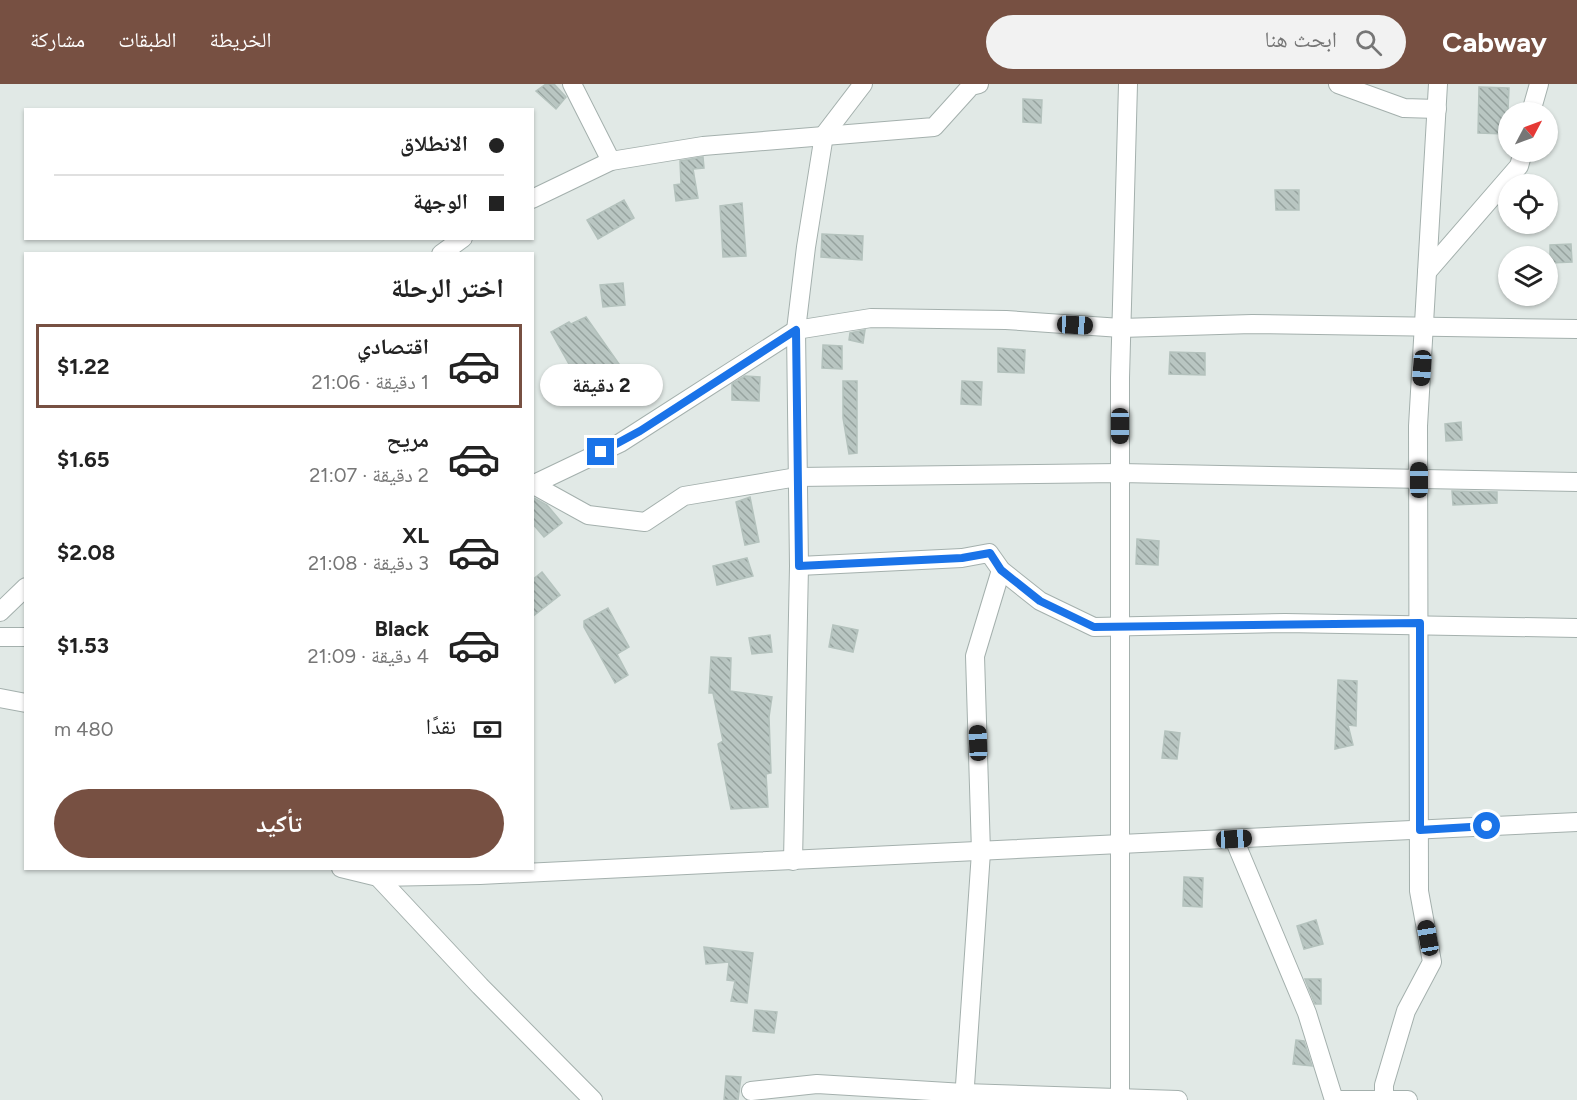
<!DOCTYPE html>
<html lang="ar">
<meta charset="utf-8">
<style>
:root{--surface:#fff;--page:#f2f2f2;--text:#222;--muted:#767676;--line:#e0e0e0;--accent:#775042}
body{margin:0;font-family:Figtree,"Noto Naskh Arabic",sans-serif;background:var(--page);color:var(--text);direction:rtl;height:100vh;display:flex;flex-direction:column;font-size:22px;white-space:nowrap}
*{box-sizing:border-box;margin:0}
p{font-size:20px;color:var(--muted)}
.icon{flex:none;width:33px;height:33px;fill:none;stroke:currentColor;stroke-width:2;stroke-linecap:round;stroke-linejoin:round}
.map{position:relative;flex:1;overflow:hidden;direction:ltr}
.side{position:absolute;left:24px;top:168px;width:510px;height:618px;display:flex;flex-direction:column;background:var(--surface);border-radius:0px;box-shadow:0 2px 4px #0004;direction:rtl}
.side>*{flex:none}
.banner{position:absolute;left:24px;top:24px;width:510px;height:132px;border-radius:0px;box-shadow:0 2px 4px #0004;direction:rtl;display:grid;align-content:center;height:132px;padding:0 30px;background:var(--surface)}
.needle{width:39px;rotate:49deg}
.fabs{position:absolute;left:1498px;top:18px;display:grid;gap:12px}
.fabs a{display:grid;place-items:center;width:60px;height:60px;border-radius:50%;background:var(--surface);box-shadow:0 2px 4px #0004;font-size:30px}
.end{position:absolute;width:27px;height:27px;margin:-14px;border:8px solid #1a73e8;background:#fff;box-shadow:0 0 0 3px #fff}
.from{border-radius:50%}
.bubble{position:absolute;height:42px;border-radius:21px;background:var(--surface);box-shadow:0 2px 4px #0004;font-size:20px;font-weight:700;line-height:42px;text-align:center;direction:rtl}
.car{position:absolute;width:18px;height:36px;margin:-18px -9px;border-radius:8px;box-shadow:0 0 4px 2px #0007;background:linear-gradient(#222 24%,#8ab4d8 0 40%,#222 0 76%,#8ab4d8 0 86%,#222 0)}
.banner b{display:flex;align-items:center;gap:21px;height:57px;font-size:22px}
.banner b+b{border-top:2px solid var(--line)}
.banner i{width:15px;height:15px;background:var(--text)}
ul{padding:0;list-style:none}
li{display:flex;align-items:center;gap:18px;height:84px;margin:0 12px 9px;padding:0 18px;border:3px solid transparent;border-radius:0px}
li div{flex:1}
li b{display:block;font-size:22px}
li em{font-style:normal;font-weight:700}
li.on{border-color:var(--accent)}
li>.icon{width:54px;height:54px;stroke-width:1.5}
h2{padding:0 30px;font-size:27px;line-height:72px}
.pay{display:flex;align-items:center;gap:15px;height:66px;padding:0 30px;font-size:22px}
.pay p{margin-inline-start:auto}
.primary-button{display:flex;gap:12px;margin-top:auto;padding:12px 30px}
.primary-button a{flex:1;height:69px;border-radius:36px;background:var(--accent);color:#fff;font-size:24px;font-weight:700;line-height:69px;text-align:center}
header{display:flex;align-items:center;gap:36px;box-sizing:border-box;height:84px;padding:0 30px;background:var(--accent);color:#fff}
header strong{font-size:28px}
nav{display:flex;gap:33px;margin-inline-start:auto;font-size:21px}
.search{width:420px;height:54px;background:var(--page);display:flex;align-items:center;gap:15px;box-sizing:border-box;padding:0 21px;border-radius:33px;color:var(--muted);font-size:22px}
.map>svg:first-child{display:block}
.building{fill:url(#building-back-hatch);stroke:#b4c2bd;stroke-width:1.5}
.lines{fill:none;stroke-linecap:round;stroke-linejoin:round}
.minor-casing{stroke:#a4b0ad;stroke-width:20}
.minor{stroke:#fff;stroke-width:18}
.route{stroke:#1a73e8;stroke-width:8}
</style>
<header>
<strong>Cabway</strong>
<div class="search"><svg class="icon" aria-label="search" viewBox="0 0 24 24"><circle cx="10" cy="10" r="6"/><path d="M15 15l6 6"/></svg>ابحث هنا</div>
<nav><a>الخريطة</a><a>الطبقات</a><a>مشاركة</a></nav>
</header>
<div class="map">
<svg width="1577" height="1016" viewBox="0 0 1577 1016">
<defs>
<pattern id="building-back-hatch" width="6" height="6" patternUnits="userSpaceOnUse" patternTransform="scale(1.5)"><rect width="6" height="6" fill="#b9c6c2"/><path d="M-1 5l2 2M0 0l6 6M5-1l2 2" fill="none" stroke="#96a29e"/></pattern>
</defs>
<rect width="100%" height="100%" fill="#e1e9e6"/>
<g class="building">
<path d="M 546,0 L 554,0 L 566,13 L 556,25 L 536,7 Z"/>
<path d="M 1479,3 L 1509,4 L 1507,50 L 1478,49 Z"/>
<path d="M 1023,15 L 1042,16 L 1041,39 L 1023,38 Z"/>
<path d="M 703,73 L 704,84 L 693,85 L 698,114 L 676,117 L 674,101 L 681,100 L 680,77 Z"/>
<path d="M 1275,106 L 1299,106 L 1299,126 L 1276,126 Z"/>
<path d="M 624,116 L 634,134 L 598,155 L 587,136 Z"/>
<path d="M 742,119 L 746,172 L 723,173 L 720,122 Z"/>
<path d="M 822,150 L 863,152 L 862,176 L 821,173 Z"/>
<path d="M 1571,160 L 1572,178 L 1550,179 L 1550,161 Z"/>
<path d="M 623,199 L 625,221 L 603,223 L 600,201 Z"/>
<path d="M 586,233 L 624,287 L 597,308 L 588,297 L 573,309 L 559,291 L 570,282 L 551,248 L 569,238 L 571,240 Z"/>
<path d="M 865,246 L 863,259 L 849,256 L 850,249 Z"/>
<path d="M 823,261 L 842,262 L 842,285 L 822,284 Z"/>
<path d="M 998,264 L 1025,266 L 1024,289 L 998,288 Z"/>
<path d="M 1170,268 L 1205,269 L 1205,291 L 1169,290 Z"/>
<path d="M 745,292 L 760,293 L 759,317 L 732,316 L 732,300 Z"/>
<path d="M 843,297 L 857,297 L 857,369 L 849,370 L 843,334 Z"/>
<path d="M 962,297 L 982,298 L 981,321 L 961,320 Z"/>
<path d="M 1461,338 L 1462,356 L 1446,357 L 1445,340 Z"/>
<path d="M 1452,407 L 1497,408 L 1497,419 L 1453,421 Z"/>
<path d="M 532,413 L 547,421 L 562,439 L 544,453 L 532,439 Z"/>
<path d="M 750,413 L 759,458 L 745,461 L 736,418 Z"/>
<path d="M 1137,455 L 1159,457 L 1158,481 L 1136,480 Z"/>
<path d="M 747,474 L 753,492 L 717,501 L 713,482 Z"/>
<path d="M 542,488 L 560,511 L 532,533 L 532,496 Z"/>
<path d="M 608,524 L 629,563 L 617,570 L 628,591 L 615,599 L 584,543 L 584,537 Z"/>
<path d="M 833,541 L 858,546 L 853,568 L 829,563 Z"/>
<path d="M 770,551 L 772,568 L 752,570 L 749,554 Z"/>
<path d="M 711,573 L 731,574 L 730,607 L 772,613 L 769,633 L 771,689 L 766,690 L 768,723 L 731,725 L 718,660 L 723,657 L 713,609 L 709,609 Z"/>
<path d="M 1338,596 L 1357,597 L 1356,642 L 1348,641 L 1353,661 L 1335,665 Z"/>
<path d="M 1165,647 L 1180,649 L 1177,675 L 1162,674 Z"/>
<path d="M 1184,793 L 1203,794 L 1202,823 L 1183,822 Z"/>
<path d="M 1316,836 L 1323,860 L 1304,865 L 1297,842 Z"/>
<path d="M 704,863 L 753,869 L 747,919 L 731,917 L 735,897 L 727,896 L 729,878 L 706,880 Z"/>
<path d="M 1305,895 L 1321,895 L 1321,920 L 1315,920 Z"/>
<path d="M 755,926 L 777,928 L 774,949 L 753,947 Z"/>
<path d="M 1296,956 L 1304,957 L 1312,982 L 1293,980 Z"/>
<path d="M 726,992 L 741,993 L 738,1016 L 724,1016 Z"/>
</g>
<g class="lines">
<defs>
<g id="minor">
<path d="M 572,0 L 611,77"/>
<path d="M 1338,0 L 1404,24 L 1437,25"/>
<path d="M 1531,28 L 1539,0"/>
<path d="M 532,115 L 611,77 L 703,62 L 934,43 L 971,2 L 979,0"/>
<path d="M 441,170 L 463,154"/>
<path d="M 1427,188 L 1519,82 L 1523,68"/>
<path d="M 532,400 L 588,431 L 645,438 L 684,412 L 797,393 L 1120,389 L 1577,398"/>
<path d="M 532,401 L 620,359 L 796,246 L 871,234 L 1006,236 L 1121,244 L 1252,240 L 1577,245"/>
<path d="M 799,482 L 962,474 L 989,469 L 1001,486 L 1040,517 L 1094,543 L 1285,539 L 1577,544"/>
<path d="M 0,528 L 26,503"/>
<path d="M 0,553 L 26,553"/>
<path d="M 0,614 L 26,619"/>
<path d="M 1234,755 L 1307,929 L 1334,1016"/>
<path d="M 793,777 L 799,482 L 796,246 L 806,163 L 824,51 L 863,0"/>
<path d="M 341,784 L 378,793 L 480,791 L 1577,738"/>
<path d="M 378,793 L 480,902 L 593,1016"/>
<path d="M 751,1007 L 817,1000 L 964,1009 L 1178,1016"/>
<path d="M 964,1016 L 981,768 L 975,572 L 1001,486"/>
<path d="M 1120,1016 L 1120,294 L 1128,0"/>
<path d="M 1341,1016 L 1408,1016"/>
<path d="M 1384,1016 L 1384,1001 L 1406,927 L 1432,878 L 1419,807 L 1418,342 L 1438,0"/>
</g>
</defs>
<use href="#minor" class="minor-casing"/>
<use href="#minor" class="minor"/>
</g>
<g class="lines">
<path class="route" d="M 601,368 L 640,347 L 796,246 L 799,482 L 962,474 L 990,469 L 1001,486 L 1040,517 L 1094,543 L 1420,539 L 1420,746 L 1487,742"/>
</g>
</svg>
<div class="fabs">
<a><svg class="needle" viewBox="-14 -14 28 28"><path d="M0-13l5 13h-10z" fill="#e53935"/><path d="M0 13l5-13h-10z" fill="#767676"/></svg></a>
<a><svg class="icon" aria-label="locate" viewBox="0 0 24 24"><circle cx="12" cy="12" r="6"/><path d="M12 2v4M12 18v4M2 12h4M18 12h4"/></svg></a>
<a><svg class="icon" aria-label="layers" viewBox="0 0 24 24"><path d="M12 4l9 5-9 5-9-5zM3 14l9 5 9-5"/></svg></a>
</div>
<i class="end from" style="left:1487px;top:742px"></i>
<i class="end" style="left:601px;top:368px"></i>
<div class="bubble" style="left:540px;top:280px;width:123px">2 دقيقة</div>
<i class="car" style="left:1075px;top:241px;rotate:93deg"></i>
<i class="car" style="left:1422px;top:284px;rotate:184deg"></i>
<i class="car" style="left:1120px;top:342px;rotate:180deg"></i>
<i class="car" style="left:1419px;top:396px;rotate:0deg"></i>
<i class="car" style="left:978px;top:659px;rotate:358deg"></i>
<i class="car" style="left:1234px;top:755px;rotate:87deg"></i>
<i class="car" style="left:1428px;top:854px;rotate:350deg"></i>
<div class="banner">
<b><i class="from"></i>الانطلاق</b>
<b><i></i>الوجهة</b>
</div>
<section class="side">
<h2>اختر الرحلة</h2>
<ul>
<li class="on"><svg class="icon" aria-label="car" viewBox="0 0 24 24"><path d="M5 17H2v-5l4-1 3-4h7l3 4 3 1v5h-3M9 17h6M6 11h13"/><circle cx="7" cy="17" r="2"/><circle cx="17" cy="17" r="2"/></svg><div><b>اقتصادي</b><p>1 دقيقة · 21:06</p></div><em>$1.22</em></li>
<li><svg class="icon" aria-label="car" viewBox="0 0 24 24"><path d="M5 17H2v-5l4-1 3-4h7l3 4 3 1v5h-3M9 17h6M6 11h13"/><circle cx="7" cy="17" r="2"/><circle cx="17" cy="17" r="2"/></svg><div><b>مريح</b><p>2 دقيقة · 21:07</p></div><em>$1.65</em></li>
<li><svg class="icon" aria-label="car" viewBox="0 0 24 24"><path d="M5 17H2v-5l4-1 3-4h7l3 4 3 1v5h-3M9 17h6M6 11h13"/><circle cx="7" cy="17" r="2"/><circle cx="17" cy="17" r="2"/></svg><div><b>XL</b><p>3 دقيقة · 21:08</p></div><em>$2.08</em></li>
<li><svg class="icon" aria-label="car" viewBox="0 0 24 24"><path d="M5 17H2v-5l4-1 3-4h7l3 4 3 1v5h-3M9 17h6M6 11h13"/><circle cx="7" cy="17" r="2"/><circle cx="17" cy="17" r="2"/></svg><div><b>Black</b><p>4 دقيقة · 21:09</p></div><em>$1.53</em></li>
</ul>
<div class="pay"><svg class="icon" aria-label="cash" viewBox="0 0 24 24"><path d="M3 7h18v10H3z"/><circle cx="12" cy="12" r="2"/></svg>نقدًا<p>480 m</p></div>
<div class="primary-button"><a>تأكيد</a></div>
</section>
</div>
